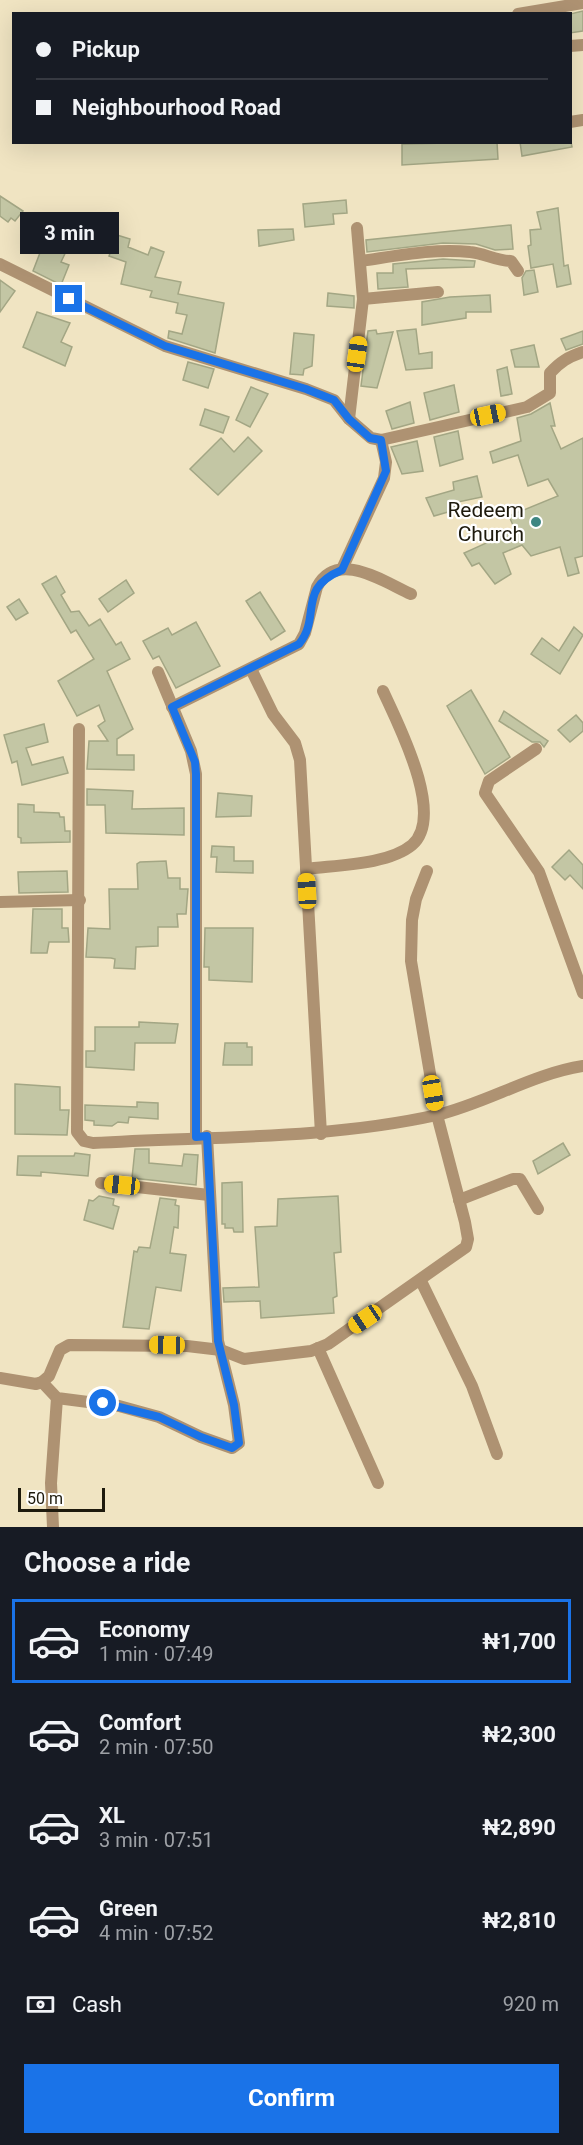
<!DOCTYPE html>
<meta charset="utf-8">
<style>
:root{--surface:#171b24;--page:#242831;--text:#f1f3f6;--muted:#9ea1a6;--line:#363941;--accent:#1a73e8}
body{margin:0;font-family:Roboto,sans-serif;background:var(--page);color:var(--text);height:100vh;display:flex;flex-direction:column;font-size:22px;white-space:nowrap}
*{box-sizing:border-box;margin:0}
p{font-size:20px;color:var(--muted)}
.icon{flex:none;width:33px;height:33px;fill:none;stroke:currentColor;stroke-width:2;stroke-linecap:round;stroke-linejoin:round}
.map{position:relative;height:1527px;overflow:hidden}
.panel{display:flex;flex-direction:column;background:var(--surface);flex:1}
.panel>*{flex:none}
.top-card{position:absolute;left:12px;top:12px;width:560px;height:132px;border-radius:0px;box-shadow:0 6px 24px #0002;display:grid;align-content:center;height:132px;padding:0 24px;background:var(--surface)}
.scale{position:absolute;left:18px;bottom:15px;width:87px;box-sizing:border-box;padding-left:6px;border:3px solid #1e1a0d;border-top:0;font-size:16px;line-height:21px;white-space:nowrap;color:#1e1a0d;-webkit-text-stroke:4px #fff;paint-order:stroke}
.end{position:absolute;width:27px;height:27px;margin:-14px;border:8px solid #1a73e8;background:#fff;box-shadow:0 0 0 3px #fff}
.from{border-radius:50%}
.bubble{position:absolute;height:42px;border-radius:0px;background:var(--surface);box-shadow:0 6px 24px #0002;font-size:20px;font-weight:700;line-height:42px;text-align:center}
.car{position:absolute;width:18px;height:36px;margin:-18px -9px;border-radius:8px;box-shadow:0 0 4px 2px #0007;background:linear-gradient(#f5c518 24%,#345 0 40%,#f5c518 0 76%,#345 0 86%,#f5c518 0)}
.top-card b{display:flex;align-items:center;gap:21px;height:57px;font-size:22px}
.top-card b+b{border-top:2px solid var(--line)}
.top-card i{width:15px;height:15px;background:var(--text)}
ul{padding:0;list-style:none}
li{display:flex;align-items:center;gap:18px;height:84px;margin:0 12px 9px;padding:0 12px;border:3px solid transparent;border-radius:0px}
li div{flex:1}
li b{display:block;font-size:22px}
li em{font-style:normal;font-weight:700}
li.active{border-color:var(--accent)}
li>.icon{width:54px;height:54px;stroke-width:1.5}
h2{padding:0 24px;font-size:27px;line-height:72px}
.pay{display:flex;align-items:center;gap:15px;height:66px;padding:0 24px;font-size:22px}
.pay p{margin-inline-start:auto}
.button{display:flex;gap:12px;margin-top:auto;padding:12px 24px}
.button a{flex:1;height:69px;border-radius:0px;background:var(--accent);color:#fff;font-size:24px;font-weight:700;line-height:69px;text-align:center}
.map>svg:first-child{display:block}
.building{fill:#c3c6a4;stroke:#a3a684;stroke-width:1.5}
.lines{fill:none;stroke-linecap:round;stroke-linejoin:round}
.street{stroke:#ae9272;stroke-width:12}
.route{stroke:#1a73e8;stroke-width:8}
.poi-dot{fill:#3e8682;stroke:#fff;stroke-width:2}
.labels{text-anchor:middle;stroke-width:4.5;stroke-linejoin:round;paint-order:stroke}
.poi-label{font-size:21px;fill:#1e1a0d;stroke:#fff;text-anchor:end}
</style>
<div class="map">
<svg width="583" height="1527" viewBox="0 0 583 1527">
<rect width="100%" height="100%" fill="#f0e4c2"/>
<g class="building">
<path d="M 583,11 L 583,31 L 570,33 L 570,14 Z"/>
<path d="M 497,142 L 498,159 L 402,165 L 402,144 Z"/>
<path d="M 520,142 L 571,142 L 572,147 L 522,156 Z"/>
<path d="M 0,196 L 23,211 L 15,221 L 11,218 L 8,222 L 0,216 Z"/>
<path d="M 346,200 L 347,213 L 333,214 L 334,224 L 305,227 L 303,204 Z"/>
<path d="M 558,208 L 564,266 L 568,265 L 571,284 L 557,287 L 553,264 L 531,268 L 528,246 L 531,245 L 530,230 L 541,229 L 537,212 Z"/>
<path d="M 80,221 L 100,231 L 92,249 L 71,239 Z"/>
<path d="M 511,225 L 513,249 L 495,250 L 476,244 L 443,243 L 367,252 L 366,240 Z"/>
<path d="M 293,229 L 294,240 L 259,246 L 258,230 Z"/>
<path d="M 48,232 L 70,243 L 61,262 L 69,265 L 61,285 L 33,271 Z"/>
<path d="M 117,235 L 130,239 L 128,247 L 148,255 L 151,247 L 164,252 L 155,277 L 181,282 L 178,294 L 224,303 L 215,353 L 168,338 L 169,331 L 182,334 L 187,315 L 176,313 L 178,303 L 150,297 L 152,291 L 121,284 L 126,262 L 109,256 Z"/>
<path d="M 443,259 L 475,261 L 474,267 L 406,269 L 408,287 L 378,289 L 377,273 L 393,273 L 393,264 Z"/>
<path d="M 534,270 L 538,292 L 524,295 L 522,278 L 526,271 Z"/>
<path d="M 0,280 L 15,291 L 0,312 Z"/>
<path d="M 328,293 L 354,296 L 354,308 L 327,306 Z"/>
<path d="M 490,295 L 491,312 L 466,312 L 466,318 L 422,325 L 422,302 L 450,297 Z"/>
<path d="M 37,312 L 70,323 L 61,342 L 72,347 L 65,366 L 23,347 Z"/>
<path d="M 416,329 L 419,354 L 432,352 L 432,368 L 406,370 L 397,331 Z"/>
<path d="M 376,330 L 377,334 L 393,332 L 377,388 L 361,386 L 368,331 Z"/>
<path d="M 583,331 L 583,344 L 566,350 L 561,339 Z"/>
<path d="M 294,333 L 314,335 L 312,366 L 304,369 L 303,375 L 290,374 Z"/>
<path d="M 534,345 L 539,367 L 515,367 L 511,350 Z"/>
<path d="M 188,362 L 214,369 L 208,388 L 183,380 Z"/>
<path d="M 507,367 L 512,394 L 501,396 L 497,370 Z"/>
<path d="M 454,385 L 459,412 L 430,420 L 424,393 Z"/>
<path d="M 251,387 L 268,394 L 250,427 L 236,420 Z"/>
<path d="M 410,402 L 414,423 L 392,429 L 386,411 Z"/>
<path d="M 550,403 L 555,426 L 551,426 L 561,449 L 583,438 L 583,556 L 575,558 L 579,573 L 568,576 L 560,547 L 531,556 L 522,545 L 503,553 L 511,574 L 495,584 L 479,563 L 472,566 L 464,553 L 515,530 L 509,516 L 558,496 L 548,479 L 528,486 L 518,455 L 493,463 L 490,452 L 521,441 L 517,418 L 531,414 Z"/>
<path d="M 205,409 L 229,417 L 223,433 L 200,425 Z"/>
<path d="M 458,431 L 463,459 L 440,466 L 434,437 Z"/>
<path d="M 248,437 L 262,451 L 218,495 L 190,469 L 221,438 L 234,452 Z"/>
<path d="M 417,441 L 423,471 L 402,474 L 391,447 Z"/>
<path d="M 477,476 L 482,497 L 453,503 L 455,510 L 434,516 L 426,498 L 454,490 L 453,482 Z"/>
<path d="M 56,576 L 65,592 L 61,595 L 71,612 L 79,611 L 89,626 L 100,619 L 116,645 L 121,642 L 130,659 L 107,671 L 133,729 L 117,739 L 117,755 L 134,755 L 134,770 L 87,769 L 89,741 L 108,741 L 98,726 L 105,721 L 99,705 L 77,716 L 58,681 L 94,659 L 76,630 L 71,633 L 42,584 Z"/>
<path d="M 126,580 L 134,593 L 108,612 L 99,599 Z"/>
<path d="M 260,592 L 285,631 L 271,640 L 246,601 Z"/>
<path d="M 19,599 L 28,613 L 16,620 L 7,607 Z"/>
<path d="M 196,622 L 220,666 L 176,688 L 159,656 L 153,659 L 143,641 L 168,628 L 172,635 Z"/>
<path d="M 574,627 L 583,635 L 560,674 L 531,654 L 542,638 L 559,651 Z"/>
<path d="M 471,690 L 510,757 L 485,774 L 447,706 Z"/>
<path d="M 504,711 L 548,741 L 544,747 L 540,742 L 532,742 L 499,721 Z"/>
<path d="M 576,715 L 583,723 L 583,731 L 570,742 L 558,730 Z"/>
<path d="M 44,724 L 48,742 L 26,748 L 32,765 L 63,757 L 68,773 L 22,785 L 17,761 L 12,763 L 4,735 Z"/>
<path d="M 87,789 L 133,791 L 132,809 L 184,808 L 184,835 L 106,833 L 105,805 L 87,805 Z"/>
<path d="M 218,793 L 252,796 L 251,816 L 216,817 Z"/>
<path d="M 18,804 L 34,805 L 34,812 L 59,813 L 60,817 L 64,817 L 65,831 L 70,831 L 70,842 L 21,843 L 21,838 L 18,837 Z"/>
<path d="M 212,846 L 234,847 L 234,861 L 253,861 L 253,873 L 216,872 L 217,857 L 211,857 Z"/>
<path d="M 569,850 L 583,865 L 583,889 L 570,875 L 565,880 L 552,867 Z"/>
<path d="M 166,861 L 168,878 L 180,878 L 180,889 L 188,889 L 186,914 L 177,914 L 178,927 L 158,927 L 158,946 L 136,947 L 135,969 L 114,968 L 115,959 L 111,958 L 86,957 L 88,928 L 110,929 L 109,889 L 138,889 L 137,864 L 140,862 Z"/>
<path d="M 67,871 L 68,892 L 19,893 L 18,872 Z"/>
<path d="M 33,909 L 62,909 L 62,928 L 68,928 L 69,942 L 49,942 L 47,953 L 31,953 Z"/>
<path d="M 205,928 L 253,928 L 252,982 L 209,980 L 209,967 L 204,967 Z"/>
<path d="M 139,1022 L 178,1024 L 175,1043 L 135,1043 L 134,1070 L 86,1067 L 86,1051 L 95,1051 L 95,1027 L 139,1027 Z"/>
<path d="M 225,1043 L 247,1043 L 247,1047 L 252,1047 L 252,1065 L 223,1065 Z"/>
<path d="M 15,1084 L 60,1087 L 60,1110 L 69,1110 L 67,1135 L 15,1134 Z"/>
<path d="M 137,1102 L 158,1103 L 158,1119 L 129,1117 L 128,1123 L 118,1122 L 112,1126 L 94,1125 L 94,1121 L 85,1120 L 85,1105 L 137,1107 Z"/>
<path d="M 563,1143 L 570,1155 L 538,1174 L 533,1161 Z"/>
<path d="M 135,1149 L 149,1149 L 149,1163 L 182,1166 L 184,1154 L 198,1155 L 196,1185 L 132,1178 Z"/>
<path d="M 75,1153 L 90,1155 L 88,1176 L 41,1172 L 41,1176 L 17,1175 L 18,1156 L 74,1156 Z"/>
<path d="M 242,1182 L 243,1232 L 234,1232 L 233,1228 L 225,1228 L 225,1224 L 222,1224 L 222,1183 Z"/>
<path d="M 99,1196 L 114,1199 L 113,1205 L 119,1207 L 113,1229 L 84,1220 L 89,1200 L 93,1201 Z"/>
<path d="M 338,1196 L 341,1252 L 334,1253 L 337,1296 L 333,1298 L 334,1313 L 261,1318 L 260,1301 L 224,1302 L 223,1288 L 259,1287 L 255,1227 L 277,1226 L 278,1199 Z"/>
<path d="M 160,1198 L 176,1200 L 175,1205 L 179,1206 L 178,1228 L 174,1227 L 170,1253 L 186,1255 L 181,1291 L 156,1287 L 149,1329 L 123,1327 L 134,1251 L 137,1252 L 139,1247 L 150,1248 Z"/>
</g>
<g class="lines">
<g class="street">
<path d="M 518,14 L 583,3"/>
<path d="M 570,46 L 583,45"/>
<path d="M 570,122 L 583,120"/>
<path d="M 361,261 C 396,256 434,248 470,252 C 484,253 496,261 511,261 L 518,271"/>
<path d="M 0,264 L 165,346 L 306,389 L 334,400 L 349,419 L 371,438 L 381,440 L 527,407 L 550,393 L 550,373 C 560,362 568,357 583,352"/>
<path d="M 363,299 L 438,292"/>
<path d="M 349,419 L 363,299 L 357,228"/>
<path d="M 342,569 L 384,478 L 386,462 L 381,440"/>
<path d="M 251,669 L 273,714 L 295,743 L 300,760 L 321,1134"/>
<path d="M 158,672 L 191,751 L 196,774 L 196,1137"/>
<path d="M 172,707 L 299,644 L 305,633 L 317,587 C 337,549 384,582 411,594"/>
<path d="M 79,729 L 77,1132 L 84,1141 L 93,1143 C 208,1136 324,1140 437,1115 C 487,1103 532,1074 583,1066"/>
<path d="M 536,749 L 489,781 L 485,793 L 539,872 L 583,993"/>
<path d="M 306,869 C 336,865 388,865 412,845 C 446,816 398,724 383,691"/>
<path d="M 0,902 L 80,900"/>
<path d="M 101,1183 L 209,1195"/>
<path d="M 459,1200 L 513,1179 L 520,1179 L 538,1209"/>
<path d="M 421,1281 L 472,1386 L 497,1454"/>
<path d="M 318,1348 L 378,1483"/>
<path d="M 0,1378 L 36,1384 L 42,1382 L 49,1376 L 60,1350 L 69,1345 L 187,1346 L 221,1350 L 244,1359 L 311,1351 L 328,1344 L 466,1247 L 468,1239 L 465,1222 L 437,1115 L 411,961 L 412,920 L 416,899 L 427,871"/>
<path d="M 42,1382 L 57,1398 L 119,1406 L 159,1417 L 201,1437 L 232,1448 L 239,1443 L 234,1405 L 218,1341 L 207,1136"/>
<path d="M 53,1527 L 51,1483 L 57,1398"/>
</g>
</g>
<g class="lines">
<path class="route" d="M 69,299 L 165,346 L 306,389 L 334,400 L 349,419 L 370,438 L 381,440 L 386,471 L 342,570 C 296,589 322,616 299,644 L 172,707 L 195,762 L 196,774 L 196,1137 L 207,1136 L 218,1341 L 234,1405 L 239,1443 L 232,1448 L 201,1437 L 159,1417 L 103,1403"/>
</g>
<circle class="poi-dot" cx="536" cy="522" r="6"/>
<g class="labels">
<g class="poi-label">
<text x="524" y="517">Redeem<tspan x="524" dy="24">Church</tspan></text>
</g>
</g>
</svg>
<div class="scale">50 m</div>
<i class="end from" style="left:103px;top:1403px"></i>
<i class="end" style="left:69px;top:299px"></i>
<div class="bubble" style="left:20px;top:212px;width:99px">3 min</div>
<i class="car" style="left:357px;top:354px;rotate:8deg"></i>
<i class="car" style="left:488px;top:415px;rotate:78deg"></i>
<i class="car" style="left:307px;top:891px;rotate:357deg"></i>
<i class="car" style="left:433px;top:1093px;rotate:170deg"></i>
<i class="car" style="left:122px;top:1185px;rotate:276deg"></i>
<i class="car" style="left:365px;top:1319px;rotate:236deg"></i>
<i class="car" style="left:167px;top:1345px;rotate:271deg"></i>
<div class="top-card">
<b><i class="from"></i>Pickup</b>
<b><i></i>Neighbourhood Road</b>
</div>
</div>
<section class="panel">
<h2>Choose a ride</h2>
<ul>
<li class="active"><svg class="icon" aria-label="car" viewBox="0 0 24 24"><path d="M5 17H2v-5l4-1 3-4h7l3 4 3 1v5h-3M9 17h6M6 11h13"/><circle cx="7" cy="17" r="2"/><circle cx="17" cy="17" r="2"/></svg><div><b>Economy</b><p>1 min · 07:49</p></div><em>₦1,700</em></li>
<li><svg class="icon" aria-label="car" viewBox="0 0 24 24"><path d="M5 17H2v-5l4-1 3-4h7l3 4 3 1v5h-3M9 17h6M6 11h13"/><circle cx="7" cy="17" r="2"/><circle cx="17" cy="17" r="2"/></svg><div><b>Comfort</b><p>2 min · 07:50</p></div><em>₦2,300</em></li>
<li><svg class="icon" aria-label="car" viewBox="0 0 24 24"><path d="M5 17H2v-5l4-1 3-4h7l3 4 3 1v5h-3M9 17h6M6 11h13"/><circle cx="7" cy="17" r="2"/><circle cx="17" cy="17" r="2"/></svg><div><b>XL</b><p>3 min · 07:51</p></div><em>₦2,890</em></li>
<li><svg class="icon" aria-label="car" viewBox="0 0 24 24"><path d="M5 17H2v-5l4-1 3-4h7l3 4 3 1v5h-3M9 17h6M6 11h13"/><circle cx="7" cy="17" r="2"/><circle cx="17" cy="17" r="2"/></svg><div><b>Green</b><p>4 min · 07:52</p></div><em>₦2,810</em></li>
</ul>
<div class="pay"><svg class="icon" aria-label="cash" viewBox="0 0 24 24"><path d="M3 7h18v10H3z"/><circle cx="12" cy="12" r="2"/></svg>Cash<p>920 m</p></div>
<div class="button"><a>Confirm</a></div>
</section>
